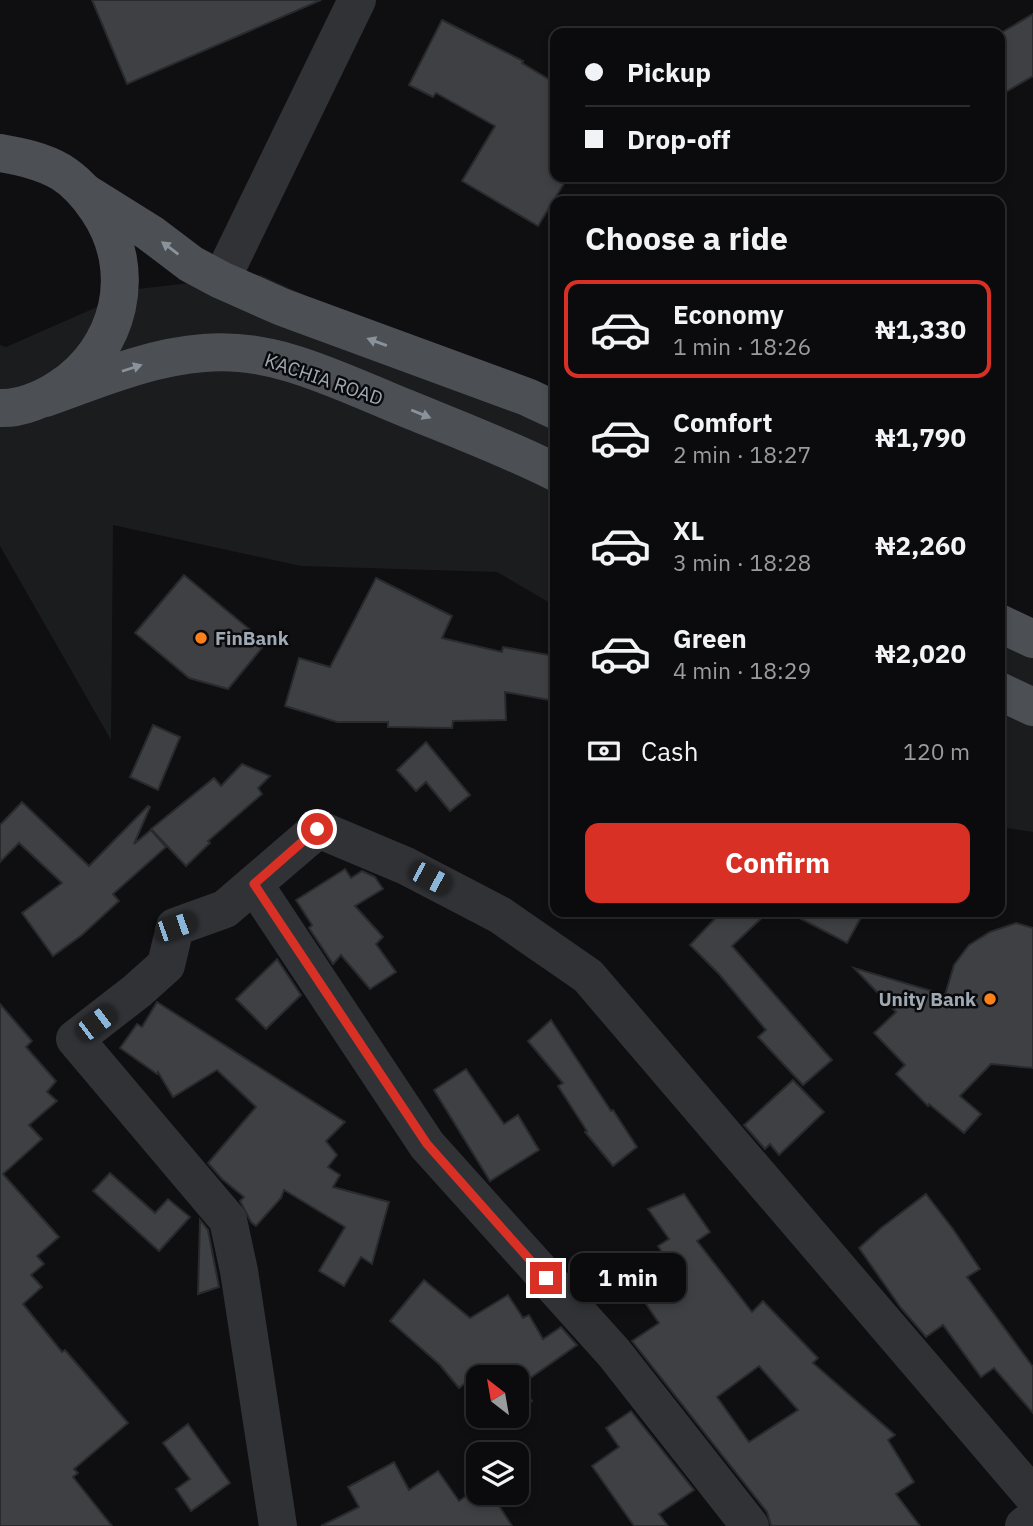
<!DOCTYPE html>
<meta charset="utf-8">
<style>
:root{--surface:#0b0b0d;--page:#19191b;--text:#f1f3f6;--muted:#9a9b9d;--line:#2b2b2e;--accent:#d93025}
body{margin:0;font-family:"IBM Plex Sans",sans-serif;background:var(--page);color:var(--text);height:100vh;display:flex;flex-direction:column;font-size:26px;white-space:nowrap}
*{box-sizing:border-box;margin:0}
p{font-size:23px;color:var(--muted)}
.icon{flex:none;width:38px;height:38px;fill:none;stroke:currentColor;stroke-width:2;stroke-linecap:round;stroke-linejoin:round}
.map{position:relative;flex:1;overflow:hidden}
.details{position:absolute;left:550px;top:196px;width:455px;height:721px;display:flex;flex-direction:column;background:var(--surface);border-radius:14px;box-shadow:0 4px 10px #0003,0 0 0 2px var(--line)}
.details>*{flex:none}
.banner{position:absolute;left:550px;top:28px;width:455px;height:154px;border-radius:14px;box-shadow:0 4px 10px #0003,0 0 0 2px var(--line);display:grid;align-content:center;height:154px;padding:0 35px;background:var(--surface)}
.needle{width:46px;rotate:329deg}
.controls{position:absolute;left:466px;top:1365px;display:grid;gap:14px}
.controls a{display:grid;place-items:center;width:63px;height:63px;border-radius:14px;background:var(--surface);box-shadow:0 4px 10px #0003,0 0 0 2px var(--line);font-size:35px}
.end{position:absolute;width:32px;height:32px;margin:-16px;border:9px solid #d93025;background:#fff;box-shadow:0 0 0 4px #fff}
.from{border-radius:50%}
.bubble{position:absolute;height:49px;border-radius:14px;background:var(--surface);box-shadow:0 4px 10px #0003,0 0 0 2px var(--line);font-size:23px;font-weight:700;line-height:49px;text-align:center}
.car{position:absolute;width:21px;height:42px;margin:-21px -10px;border-radius:9px;box-shadow:0 0 5px 2px #0007;background:linear-gradient(#222 24%,#8ab4d8 0 40%,#222 0 76%,#8ab4d8 0 86%,#222 0)}
.banner b{display:flex;align-items:center;gap:24px;height:66px;font-size:26px}
.banner b+b{border-top:2px solid var(--line)}
.banner i{width:18px;height:18px;background:var(--text)}
ul{padding:0;list-style:none}
li{display:flex;align-items:center;gap:21px;height:98px;margin:0 14px 10px;padding:0 21px;border:4px solid transparent;border-radius:14px}
li div{flex:1}
li b{display:block;font-size:26px}
li em{font-style:normal;font-weight:700}
li.current{border-color:var(--accent)}
li>.icon{width:63px;height:63px;stroke-width:1.5}
h2{padding:0 35px;font-size:32px;line-height:84px}
.pay{display:flex;align-items:center;gap:18px;height:77px;padding:0 35px;font-size:26px}
.pay p{margin-inline-start:auto}
.primary-button{display:flex;gap:14px;margin-top:auto;padding:14px 35px}
.primary-button a{flex:1;height:80px;border-radius:14px;background:var(--accent);color:#fff;font-size:28px;font-weight:700;line-height:80px;text-align:center}
.map>svg:first-child{display:block}
.built{fill:#1b1c1e}
.building{fill:#3e4044;stroke:#292a2d;stroke-width:2;fill-rule:evenodd}
.lines{fill:none;stroke-linecap:round;stroke-linejoin:round}
.minor{stroke:#303236;stroke-width:38}
.major{stroke:#4c5055;stroke-width:38}
.oneway{fill:#8a939c}
.route{stroke:#d93025;stroke-width:9}
.poi-dot{fill:#fe811a;stroke:#0a0a0c;stroke-width:2.5}
.labels{text-anchor:middle;stroke-width:5;stroke-linejoin:round;paint-order:stroke}
.street-label{font-size:19px;fill:#9fa9b3;stroke:#0a0a0c}
.poi-label{font-size:19px;font-weight:bold;fill:#9fa9b3;stroke:#0a0a0c;text-anchor:start}
</style>
<div class="map">
<svg width="1033" height="1526" viewBox="0 0 1033 1526">
<rect width="100%" height="100%" fill="#0f0f11"/>
<g class="built">
<path d="M 261,275 L 555,411 L 555,606 L 497,572 L 301,566 L 113,525 L 111,740 L 0,546 L 0,345 L 6,347 L 138,289 Z"/>
<path d="M 999,629 L 1033,646 L 1033,832 L 999,827 Z"/>
</g>
<g class="building">
<path d="M 92,0 L 321,0 L 127,84 Z"/>
<path d="M 1033,14 L 1033,76 L 999,96 L 999,34 Z"/>
<path d="M 442,20 L 523,61 L 522,63 L 555,83 L 555,177 L 568,177 L 538,226 L 462,181 L 495,126 L 436,93 L 433,97 L 409,85 Z"/>
<path d="M 184,575 L 266,643 L 228,689 L 189,678 L 135,633 Z"/>
<path d="M 376,578 L 452,616 L 442,638 L 502,652 L 503,647 L 555,656 L 555,701 L 505,692 L 506,720 L 453,721 L 452,728 L 388,727 L 388,722 L 337,722 L 285,706 L 299,658 L 330,667 Z"/>
<path d="M 153,725 L 180,737 L 158,790 L 130,777 Z"/>
<path d="M 426,742 L 470,795 L 450,811 L 426,782 L 416,791 L 397,770 Z"/>
<path d="M 242,764 L 270,776 L 258,788 L 262,794 L 208,841 L 210,843 L 186,866 L 151,829 L 214,778 L 221,786 Z"/>
<path d="M 22,802 L 89,866 L 148,806 L 150,807 L 134,844 L 151,830 L 166,847 L 113,894 L 119,901 L 82,935 L 53,956 L 22,913 L 62,883 L 19,843 L 0,862 L 0,825 Z"/>
<path d="M 345,869 L 351,878 L 362,871 L 375,877 L 383,889 L 355,906 L 383,937 L 376,944 L 396,972 L 370,989 L 341,955 L 333,964 L 309,928 L 312,925 L 296,900 Z"/>
<path d="M 721,912 L 768,912 L 732,946 L 832,1060 L 803,1085 L 758,1037 L 766,1030 L 719,974 L 690,945 Z"/>
<path d="M 788,912 L 864,912 L 847,943 Z"/>
<path d="M 1016,923 L 1033,928 L 1033,1068 L 991,1064 L 960,1096 L 981,1114 L 964,1133 L 929,1104 L 928,1106 L 896,1074 L 905,1065 L 874,1033 L 896,1012 L 854,968 L 945,995 L 954,965 L 969,945 L 990,932 Z"/>
<path d="M 277,959 L 301,995 L 266,1029 L 236,999 Z"/>
<path d="M 157,1002 L 345,1122 L 326,1141 L 337,1155 L 328,1167 L 340,1175 L 333,1187 L 389,1202 L 372,1264 L 361,1257 L 344,1286 L 319,1271 L 345,1227 L 284,1190 L 281,1198 L 256,1226 L 251,1222 L 240,1201 L 244,1197 L 222,1179 L 208,1163 L 256,1107 L 217,1070 L 173,1097 L 158,1072 L 157,1074 L 120,1048 L 137,1024 L 142,1027 Z"/>
<path d="M 0,1004 L 32,1041 L 26,1047 L 56,1081 L 47,1092 L 57,1101 L 29,1125 L 42,1139 L 3,1174 L 59,1237 L 37,1256 L 44,1264 L 31,1275 L 42,1287 L 23,1304 L 62,1352 L 65,1350 L 71,1357 L 128,1423 L 74,1469 L 78,1473 L 73,1477 L 112,1526 L 0,1526 Z"/>
<path d="M 551,1020 L 611,1111 L 613,1110 L 637,1147 L 613,1166 L 585,1132 L 587,1131 L 558,1086 L 563,1083 L 528,1041 Z"/>
<path d="M 466,1069 L 504,1124 L 518,1115 L 539,1150 L 490,1181 L 434,1090 Z"/>
<path d="M 793,1080 L 824,1112 L 779,1155 L 770,1144 L 765,1149 L 744,1125 Z"/>
<path d="M 110,1173 L 155,1213 L 168,1199 L 190,1217 L 159,1251 L 93,1191 Z"/>
<path d="M 684,1194 L 710,1232 L 697,1241 L 752,1312 L 763,1301 L 818,1358 L 813,1363 L 895,1435 L 888,1440 L 914,1482 L 896,1494 L 920,1526 L 771,1526 L 767,1512 L 632,1341 L 659,1323 L 635,1288 L 670,1264 L 658,1246 L 669,1239 L 648,1209 ZM 759,1366 L 798,1410 L 749,1442 L 717,1397 Z"/>
<path d="M 926,1194 L 953,1229 L 980,1269 L 967,1277 L 1033,1367 L 1033,1413 L 994,1368 L 981,1377 L 943,1325 L 926,1337 L 901,1308 L 859,1248 L 881,1228 Z"/>
<path d="M 200,1220 L 208,1230 L 219,1287 L 198,1294 Z"/>
<path d="M 424,1280 L 470,1318 L 508,1295 L 523,1318 L 529,1315 L 543,1339 L 561,1327 L 577,1345 L 519,1386 L 532,1401 L 516,1415 L 516,1377 L 478,1377 L 478,1390 L 469,1380 L 459,1388 L 440,1365 L 390,1321 Z"/>
<path d="M 631,1411 L 694,1490 L 659,1514 L 668,1526 L 634,1526 L 592,1466 L 619,1447 L 606,1428 Z"/>
<path d="M 188,1424 L 230,1483 L 191,1511 L 176,1489 L 190,1479 L 163,1443 Z"/>
<path d="M 394,1462 L 409,1490 L 438,1471 L 459,1501 L 471,1493 L 491,1493 L 512,1526 L 321,1526 L 359,1507 L 348,1487 Z"/>
</g>
<g class="lines">
<g class="minor">
<path d="M 221,280 L 357,0"/>
<path d="M 254,884 L 427,1145 L 614,1353 L 750,1526"/>
<path d="M 278,1526 L 239,1271 L 228,1220 L 75,1039 L 137,991 L 166,965 L 175,927 L 225,909 L 318,829 L 406,866 L 500,915 L 588,976 L 1033,1496"/>
<path d="M 1024,1526 L 1033,1519"/>
</g>
<g class="major">
<path d="M 0,153 C 22,157 42,161 61,172 C 77,182 88,195 98,210 C 139,271 120,349 60,388 C 44,399 20,409 0,408"/>
<path d="M 86,193 L 150,233 L 191,264 L 221,280 L 282,307 L 527,397 L 555,410"/>
<path d="M 45,398 C 96,380 149,357 204,353 C 275,346 343,383 408,409 C 457,429 507,448 555,472"/>
<path d="M 999,623 L 1033,639"/>
<path d="M 999,691 L 1033,707"/>
</g>
</g>
<defs><path id="oneway-solid" d="M-6-.8H1V-3.2L6.5 0L1 3.2V.8H-6Z" transform="scale(1.75)"/></defs>
<g class="oneway">
<use href="#oneway-solid" transform="translate(170 248) rotate(-143)"/>
<use href="#oneway-solid" transform="translate(377 342) rotate(-160)"/>
<use href="#oneway-solid" transform="translate(132 368) rotate(-18)"/>
<use href="#oneway-solid" transform="translate(421 414) rotate(22)"/>
</g>
<g class="lines">
<path class="route" d="M 317,829 L 254,884 L 427,1144 L 546,1278"/>
</g>
<g class="poi-dot">
<circle cx="201" cy="638" r="7"/>
<circle cx="990" cy="999" r="7"/>
</g>
<g class="labels">
<g class="street-label">
<text transform="translate(324 379) rotate(19)" y="7">KACHIA ROAD</text>
</g>
<g class="poi-label">
<text x="215" y="645">FinBank</text>
<text x="976" y="1006" text-anchor="end">Unity Bank</text>
</g>
</g>
</svg>
<div class="controls">
<a><svg class="needle" viewBox="-14 -14 28 28"><path d="M0-13l5 13h-10z" fill="#e53935"/><path d="M0 13l5-13h-10z" fill="#9a9b9d"/></svg></a>
<a><svg class="icon" aria-label="layers" viewBox="0 0 24 24"><path d="M12 4l9 5-9 5-9-5zM3 14l9 5 9-5"/></svg></a>
</div>
<i class="end from" style="left:317px;top:829px"></i>
<i class="end" style="left:546px;top:1278px"></i>
<div class="bubble" style="left:570px;top:1253px;width:116px">1 min</div>
<i class="car" style="left:430px;top:878px;rotate:118deg"></i>
<i class="car" style="left:175px;top:927px;rotate:71deg"></i>
<i class="car" style="left:96px;top:1023px;rotate:53deg"></i>
<div class="banner">
<b><i class="from"></i>Pickup</b>
<b><i></i>Drop-off</b>
</div>
<section class="details">
<h2>Choose a ride</h2>
<ul>
<li class="current"><svg class="icon" aria-label="car" viewBox="0 0 24 24"><path d="M5 17H2v-5l4-1 3-4h7l3 4 3 1v5h-3M9 17h6M6 11h13"/><circle cx="7" cy="17" r="2"/><circle cx="17" cy="17" r="2"/></svg><div><b>Economy</b><p>1 min · 18:26</p></div><em>₦1,330</em></li>
<li><svg class="icon" aria-label="car" viewBox="0 0 24 24"><path d="M5 17H2v-5l4-1 3-4h7l3 4 3 1v5h-3M9 17h6M6 11h13"/><circle cx="7" cy="17" r="2"/><circle cx="17" cy="17" r="2"/></svg><div><b>Comfort</b><p>2 min · 18:27</p></div><em>₦1,790</em></li>
<li><svg class="icon" aria-label="car" viewBox="0 0 24 24"><path d="M5 17H2v-5l4-1 3-4h7l3 4 3 1v5h-3M9 17h6M6 11h13"/><circle cx="7" cy="17" r="2"/><circle cx="17" cy="17" r="2"/></svg><div><b>XL</b><p>3 min · 18:28</p></div><em>₦2,260</em></li>
<li><svg class="icon" aria-label="car" viewBox="0 0 24 24"><path d="M5 17H2v-5l4-1 3-4h7l3 4 3 1v5h-3M9 17h6M6 11h13"/><circle cx="7" cy="17" r="2"/><circle cx="17" cy="17" r="2"/></svg><div><b>Green</b><p>4 min · 18:29</p></div><em>₦2,020</em></li>
</ul>
<div class="pay"><svg class="icon" aria-label="cash" viewBox="0 0 24 24"><path d="M3 7h18v10H3z"/><circle cx="12" cy="12" r="2"/></svg>Cash<p>120 m</p></div>
<div class="primary-button"><a>Confirm</a></div>
</section>
</div>
